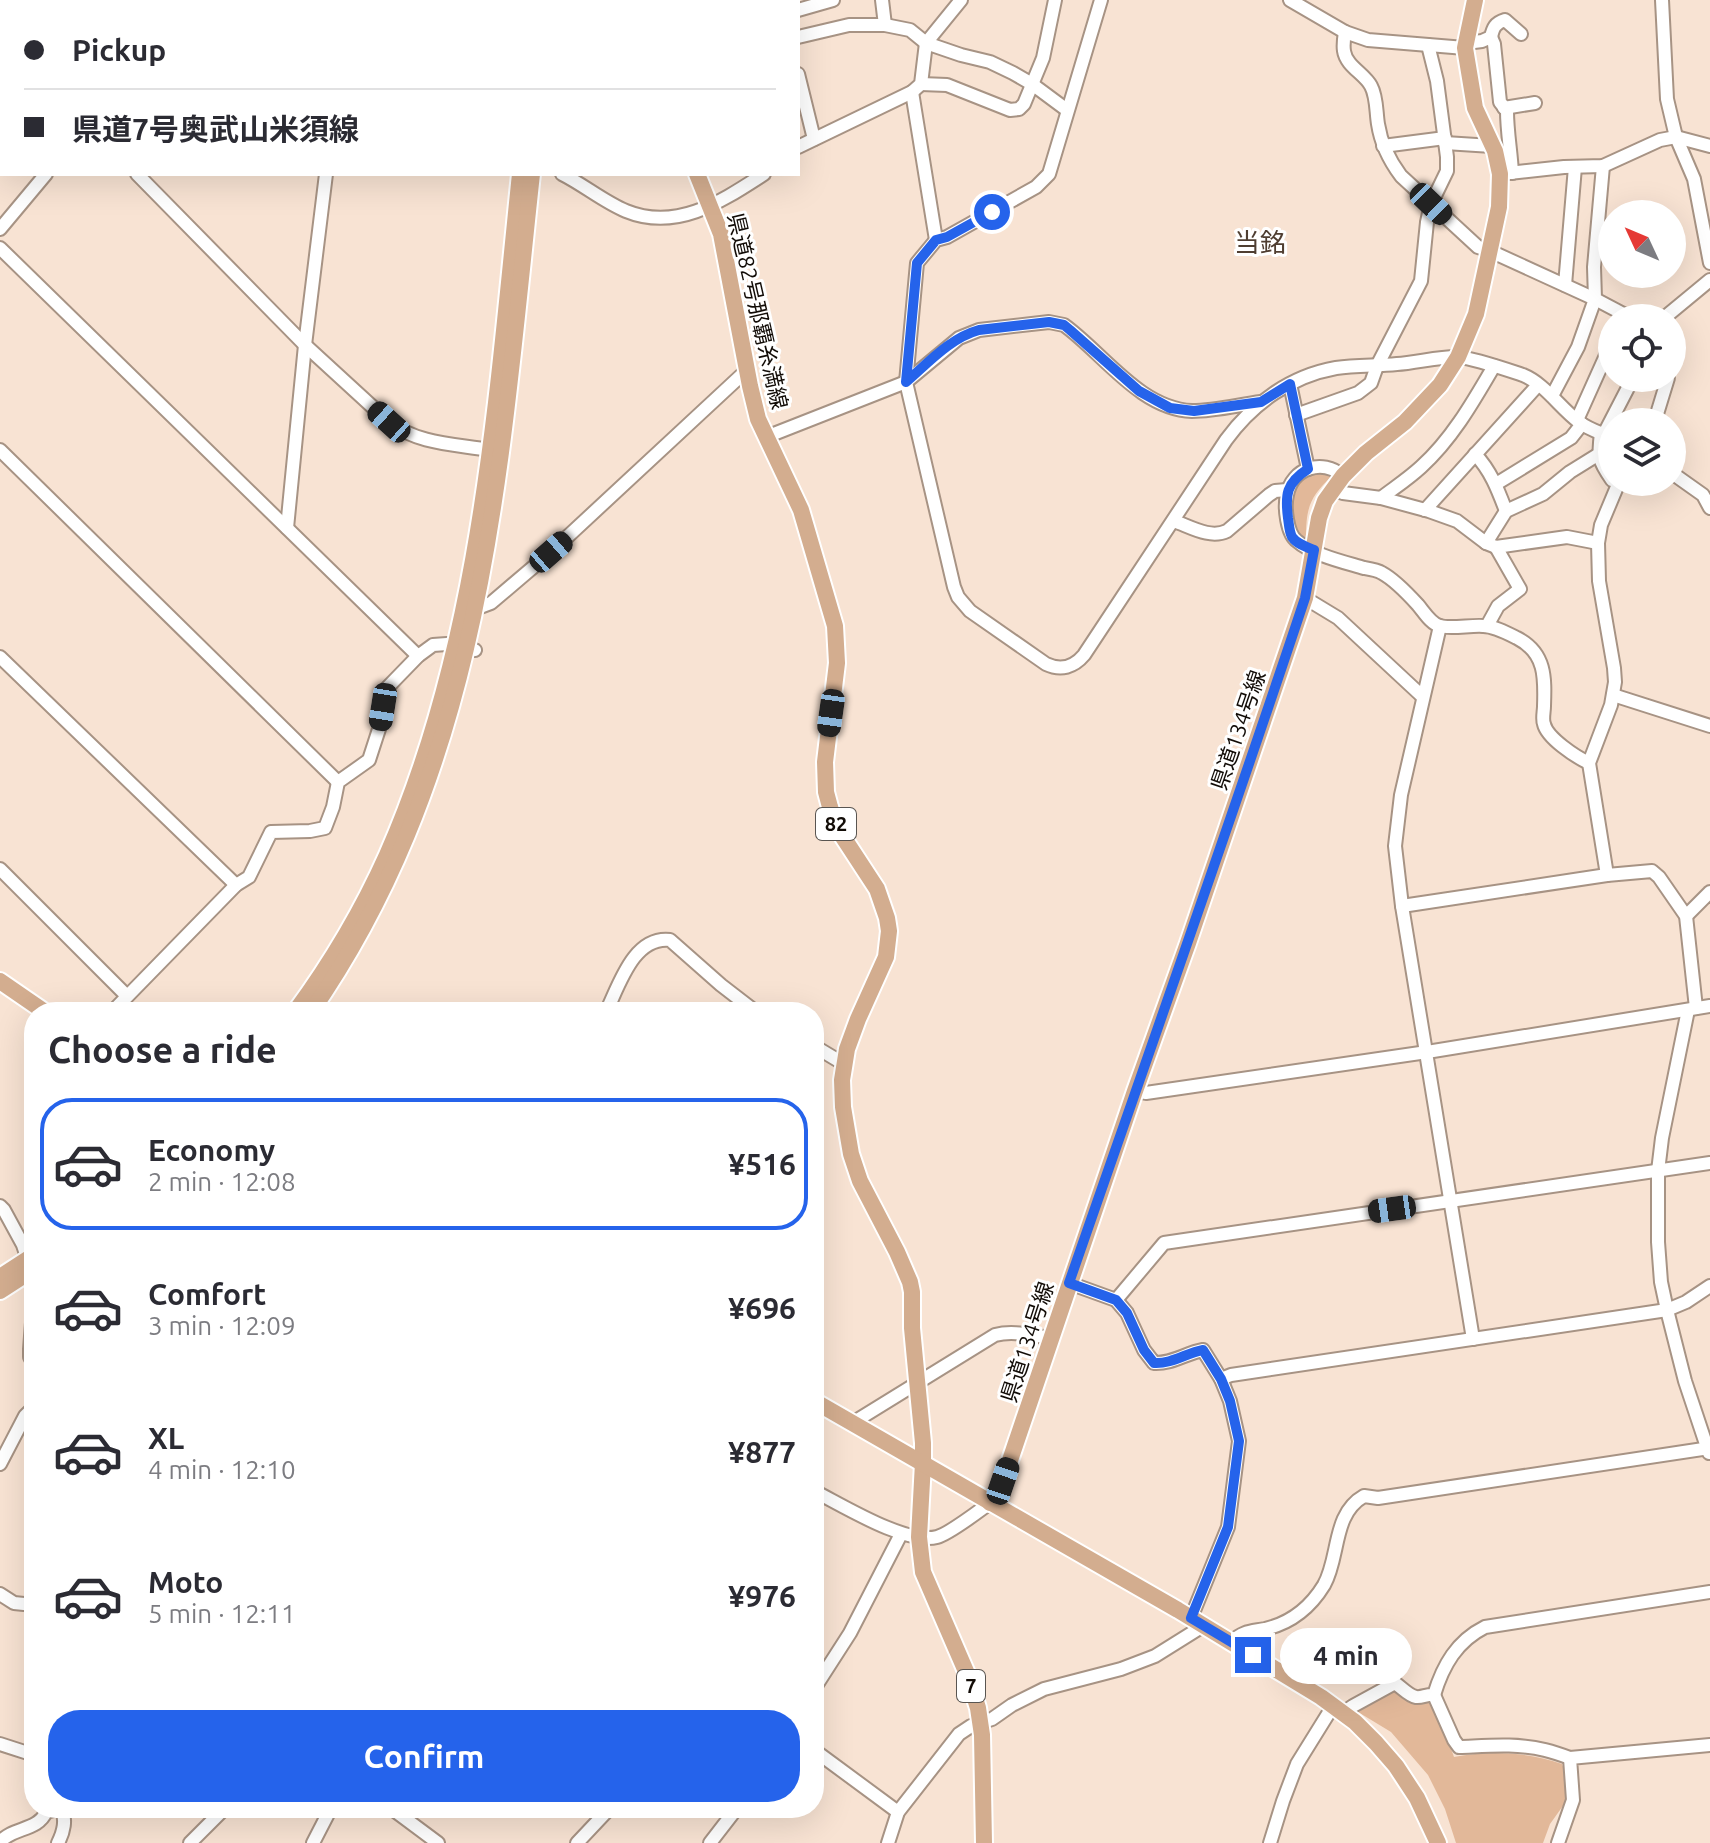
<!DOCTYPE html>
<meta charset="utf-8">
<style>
:root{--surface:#fff;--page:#f7f7f7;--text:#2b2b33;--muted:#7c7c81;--line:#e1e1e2;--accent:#2563eb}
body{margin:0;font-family:Ubuntu,"Noto Sans JP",sans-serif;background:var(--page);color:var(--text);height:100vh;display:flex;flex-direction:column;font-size:30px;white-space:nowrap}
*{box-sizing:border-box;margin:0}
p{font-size:26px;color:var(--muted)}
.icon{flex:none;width:44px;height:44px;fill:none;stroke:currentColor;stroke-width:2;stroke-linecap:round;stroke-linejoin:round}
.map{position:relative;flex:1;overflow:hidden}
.drawer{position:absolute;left:24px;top:1002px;width:800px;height:816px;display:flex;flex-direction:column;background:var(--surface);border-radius:32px;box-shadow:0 8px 32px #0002}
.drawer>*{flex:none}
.top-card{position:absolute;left:0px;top:0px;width:800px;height:176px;box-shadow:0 8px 32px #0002;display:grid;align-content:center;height:176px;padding:0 24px;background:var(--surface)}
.needle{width:52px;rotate:314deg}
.fabs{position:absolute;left:1598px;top:200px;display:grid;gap:16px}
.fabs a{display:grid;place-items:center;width:88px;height:88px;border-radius:50%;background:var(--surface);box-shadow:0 8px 32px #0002;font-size:40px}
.end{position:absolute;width:36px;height:36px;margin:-18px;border:10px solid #2563eb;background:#fff;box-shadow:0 0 0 4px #fff}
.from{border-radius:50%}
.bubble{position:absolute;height:56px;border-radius:28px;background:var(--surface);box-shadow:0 8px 32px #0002;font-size:26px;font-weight:700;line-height:56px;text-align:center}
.car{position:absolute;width:24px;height:48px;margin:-24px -12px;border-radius:10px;box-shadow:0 0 6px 2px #0007;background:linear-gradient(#222 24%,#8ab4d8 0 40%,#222 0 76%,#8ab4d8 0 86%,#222 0)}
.top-card b{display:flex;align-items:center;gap:28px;height:76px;font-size:30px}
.top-card b+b{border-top:2px solid var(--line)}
.top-card i{width:20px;height:20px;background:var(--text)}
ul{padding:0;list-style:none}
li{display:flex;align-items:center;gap:24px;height:132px;margin:0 16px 12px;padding:0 8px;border:4px solid transparent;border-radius:32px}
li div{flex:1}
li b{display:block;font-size:30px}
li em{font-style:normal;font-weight:700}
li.selected{border-color:var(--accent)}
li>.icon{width:72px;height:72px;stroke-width:1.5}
h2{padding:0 24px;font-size:36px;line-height:96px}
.cta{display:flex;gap:16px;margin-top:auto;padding:16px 24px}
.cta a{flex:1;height:92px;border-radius:32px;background:var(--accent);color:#fff;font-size:32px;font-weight:700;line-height:92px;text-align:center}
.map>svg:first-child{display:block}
.green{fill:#e2b899}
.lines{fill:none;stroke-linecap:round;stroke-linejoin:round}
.minor-casing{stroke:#a79384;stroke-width:16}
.major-casing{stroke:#fff;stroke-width:20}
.minor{stroke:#fff;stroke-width:12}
.major{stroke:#d3ad8f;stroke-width:16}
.route{stroke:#2563eb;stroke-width:10}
.labels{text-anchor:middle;stroke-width:6;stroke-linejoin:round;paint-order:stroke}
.shield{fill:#fff;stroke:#595551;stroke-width:2}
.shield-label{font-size:20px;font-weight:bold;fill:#120c07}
.street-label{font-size:22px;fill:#120c07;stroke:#fff}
.quarter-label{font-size:26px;fill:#4f3e31;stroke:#fff}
</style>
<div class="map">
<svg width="1710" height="1843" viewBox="0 0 1710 1843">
<rect width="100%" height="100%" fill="#f8e3d3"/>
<g class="green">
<path d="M 1319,472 L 1332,476 C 1310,497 1306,507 1306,538 L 1303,539 L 1297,535 C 1292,508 1285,481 1319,472 Z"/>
<path d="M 1396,1688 L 1433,1699 L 1454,1757 C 1491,1750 1526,1752 1562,1764 L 1567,1777 L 1565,1803 L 1550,1824 L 1543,1843 L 1456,1843 L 1445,1809 L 1428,1775 L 1391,1732 L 1358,1712 Z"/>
</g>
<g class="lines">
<defs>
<g id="minor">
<path d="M 788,0 L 788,2"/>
<path d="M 882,0 L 885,25"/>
<path d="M 1101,0 L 1049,174 L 1036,187 L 947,237 L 936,240 L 917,263 L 906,382 L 954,587 L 958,597 L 970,611 L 1046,664 C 1061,671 1074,667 1084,655 L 1226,440 C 1253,403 1291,376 1336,368 C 1356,365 1377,366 1397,364 C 1415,363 1442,356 1458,357 C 1473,358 1508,370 1523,375 C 1545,384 1560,408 1579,422 C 1588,429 1601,433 1612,438"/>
<path d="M 1290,0 L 1345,32 L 1368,40 L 1465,48"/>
<path d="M 1662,0 L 1667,99 L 1676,137 L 1694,179 L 1710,263"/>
<path d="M 124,2 L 125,0"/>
<path d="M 345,2 L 346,0"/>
<path d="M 738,2 L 742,0"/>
<path d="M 798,10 L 833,0"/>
<path d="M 1345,32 C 1344,38 1343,45 1344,51 C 1346,66 1365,74 1371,86 C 1377,97 1376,112 1378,124 C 1381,144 1389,160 1401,176 L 1478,247 L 1490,251 L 1595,299 L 1578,347 L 1552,396"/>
<path d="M 798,37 L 849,25 L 885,25 L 910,30 L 926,43 L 961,55 L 990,62 L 1013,73 L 1032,84 L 1067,110"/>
<path d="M 1491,37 L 1494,44 L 1500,102 L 1507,111 C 1507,132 1511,152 1512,173"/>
<path d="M 1466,43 L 1482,41 L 1491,37 C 1493,28 1495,23 1505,20 L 1521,34"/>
<path d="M 0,52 L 2,52"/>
<path d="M 798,74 L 814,139"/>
<path d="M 921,84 L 947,85 L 1010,110 L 1019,109 L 1024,104 L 1043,58 L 1055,0"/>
<path d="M 912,92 L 936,240"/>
<path d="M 1504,108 L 1535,103"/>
<path d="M 1445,143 L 1492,146"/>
<path d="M 1383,146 L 1445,138"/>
<path d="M 798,147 L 912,92 L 921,84 L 926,43 L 961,0"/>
<path d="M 1603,166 L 1594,267 L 1595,299 L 1631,318"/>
<path d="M 137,174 L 305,345 L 389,422 C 418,444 454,444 489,450"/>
<path d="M 562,174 C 584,185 604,202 626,211 C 677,232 722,201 764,174"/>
<path d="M 1500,174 L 1564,167 L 1603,166 L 1660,140 L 1676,137 L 1710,146"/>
<path d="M 0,229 L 46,174"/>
<path d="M 0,248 L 418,656"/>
<path d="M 1565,285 L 1575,167"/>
<path d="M 1664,318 L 1710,280"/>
<path d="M 1672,346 L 1676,356 L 1672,366"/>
<path d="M 1290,384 L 1308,469"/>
<path d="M 1296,415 L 1358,393 L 1371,383 L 1377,366 L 1421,281 L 1427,222 L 1431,204 L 1447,171 L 1447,157 L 1437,81 L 1428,45"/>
<path d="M 1577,420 L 1612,342"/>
<path d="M 1652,422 L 1657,414 L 1668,378"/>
<path d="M 1601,433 C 1598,457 1598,460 1612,480"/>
<path d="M 1604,434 L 1633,378"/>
<path d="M 766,437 L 906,382 L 959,338 L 979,330 L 1049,322 L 1064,325 C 1103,353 1140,409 1192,411 C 1215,411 1238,405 1261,402"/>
<path d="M 0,450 L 338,782"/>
<path d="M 1475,454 C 1491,471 1498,490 1506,511"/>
<path d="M 1672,473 L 1703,495 L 1710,508"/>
<path d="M 1343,476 C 1322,458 1292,468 1287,495 C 1284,507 1287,534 1297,541 C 1313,555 1344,562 1364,568 C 1370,569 1377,570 1382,573 C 1395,580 1408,594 1418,605 C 1424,612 1431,624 1440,626 C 1449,629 1472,625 1483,626 C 1494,626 1507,633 1517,638 C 1546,653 1545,678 1544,706 C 1544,712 1542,719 1544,724 C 1547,738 1576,757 1589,763"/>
<path d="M 1496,484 L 1571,438 L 1582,424"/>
<path d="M 1332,489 L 1343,493 L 1381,498 L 1429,511 L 1457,521 L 1486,543 L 1496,547 L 1567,537 L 1598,543"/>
<path d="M 1381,498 C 1394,488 1408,479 1421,467 C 1452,439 1473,402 1494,366"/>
<path d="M 1425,510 L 1538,385"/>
<path d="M 1174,521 C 1191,527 1210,539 1227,531 L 1269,495 L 1275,491 L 1287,490"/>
<path d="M 287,528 L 305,345 L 326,174"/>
<path d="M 1486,543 L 1506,511 L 1543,494 L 1570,472 L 1599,454"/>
<path d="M 1305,598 L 1338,618 L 1423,697"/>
<path d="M 475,609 L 491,603 L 551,552 L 747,370"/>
<path d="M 1440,626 L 1401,795 L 1395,846 L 1402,906 L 1473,1339"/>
<path d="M 1487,626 L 1498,606 L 1520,589 L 1496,547"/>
<path d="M 0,657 L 236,885"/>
<path d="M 1613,695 L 1710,726"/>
<path d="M 0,869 L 127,996"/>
<path d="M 1607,875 L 1589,763 L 1611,705 L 1615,682 L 1614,668 L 1599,581 L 1598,543 L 1601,525 L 1619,482"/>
<path d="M 1402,906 L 1607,875 L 1652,871 L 1659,877 L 1686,916 L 1696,1008"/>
<path d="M 1686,916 L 1710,892"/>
<path d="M 1688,1010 L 1662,1138 L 1658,1171 L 1658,1242 L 1661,1282 L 1667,1310 L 1685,1381 L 1709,1453"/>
<path d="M 112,1012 L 236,885 L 249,877 L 271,832 L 310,831 L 325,828 L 333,807 L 338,782 L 369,760 L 380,726 L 386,689 L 418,656 L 433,645 L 447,644 L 475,650"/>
<path d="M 606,1012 C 619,986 633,936 670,940 L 721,985 L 756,1012"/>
<path d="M 814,1046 L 844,1064"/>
<path d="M 1135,1091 L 1146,1093 L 1427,1052 L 1710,1006"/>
<path d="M 0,1206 L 4,1210 L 23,1245 L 28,1260"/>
<path d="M 1069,1283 L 1116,1300 L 1127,1313 L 1144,1350 L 1154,1363 C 1172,1364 1186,1353 1203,1350 L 1221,1379 L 1230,1401 L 1239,1441 L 1228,1527 L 1191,1618"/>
<path d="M 34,1296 L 30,1349 L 30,1357 L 34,1364"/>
<path d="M 1116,1300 L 1164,1243 L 1710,1163"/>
<path d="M 1221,1379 L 1231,1375 L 1667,1310 L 1686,1302 L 1710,1286"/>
<path d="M 854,1422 L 995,1335 C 1014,1330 1033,1336 1052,1338"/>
<path d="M 0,1464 L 25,1416 L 34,1407"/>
<path d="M 814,1491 C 842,1505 906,1545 937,1537 C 949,1534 979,1511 990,1503"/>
<path d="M 0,1594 L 14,1603 L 34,1605"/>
<path d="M 1231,1642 C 1244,1631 1249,1632 1265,1629 C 1291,1623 1310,1608 1324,1585 C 1340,1557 1332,1514 1364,1496 L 1378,1498 L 1710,1448"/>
<path d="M 814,1689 L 850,1633 L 901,1534"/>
<path d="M 1434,1695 L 1454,1740 L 1459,1747 C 1487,1746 1517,1743 1545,1750 C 1553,1752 1562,1755 1570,1758"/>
<path d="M 1343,1713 L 1353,1706 L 1395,1683 C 1401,1687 1409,1696 1416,1697 C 1422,1698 1427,1694 1434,1695 C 1443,1665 1457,1641 1485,1627 L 1710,1592"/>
<path d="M 0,1744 L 34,1755"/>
<path d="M 814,1750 L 898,1812"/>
<path d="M 391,1808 L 438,1843"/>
<path d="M 0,1842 C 13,1827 38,1831 46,1812 L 61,1808"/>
<path d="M 58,1843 C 64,1831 66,1821 62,1808"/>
<path d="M 190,1843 L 225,1808"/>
<path d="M 313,1843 L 331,1808"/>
<path d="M 577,1843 L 610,1808"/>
<path d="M 710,1843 L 737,1808"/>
<path d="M 888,1843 L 898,1812 L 959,1734 L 971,1726 L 992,1719 L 1012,1705 L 1044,1689 L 1121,1669 L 1155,1656 L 1203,1626"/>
<path d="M 1270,1843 L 1283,1801 L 1297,1764 L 1333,1706"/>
<path d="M 1558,1843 L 1573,1800 L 1570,1758 L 1710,1745"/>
</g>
<g id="major">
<path d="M 615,0 L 615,2"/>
<path d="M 540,2 L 540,0"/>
<path d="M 552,2 L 553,0"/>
<path d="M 697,174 L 721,234 L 750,386 L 758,419 L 801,510 L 835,626 L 837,663 L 825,762 L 826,792 L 830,807 L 835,823 L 843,837 L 877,889 L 887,918 L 889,931 L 886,957 L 858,1019 L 847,1049 L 842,1080 L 843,1107 L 851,1154 L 860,1181 L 897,1252 L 910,1282 L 912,1292 L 912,1328 L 923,1443 L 923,1463 L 919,1537 L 923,1572 L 968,1676 L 978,1708 L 982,1735 L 984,1843"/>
<path d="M 0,981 L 45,1012"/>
<path d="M 295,1012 C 331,963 362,911 387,855 C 481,642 496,403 520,174"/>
<path d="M 311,1012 C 485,761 500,467 532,174"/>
<path d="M 0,1277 L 34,1255"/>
<path d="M 0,1291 L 34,1269"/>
<path d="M 814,1401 L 1178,1610 L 1321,1697 L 1355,1722 L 1376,1743 L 1396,1766 L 1417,1798 L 1438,1843"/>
<path d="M 990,1503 L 997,1494 L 1003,1481 L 1135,1091 L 1188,943 L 1305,598 L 1319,518 L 1325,501 L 1343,476 L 1366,453 L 1405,422 L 1440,385 L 1458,357 L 1476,314 L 1499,207 L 1500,174 L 1495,151 L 1475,108 L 1465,48 L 1475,0"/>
</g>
</defs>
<use href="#minor" class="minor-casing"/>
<use href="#major" class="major-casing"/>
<use href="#minor" class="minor"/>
<use href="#major" class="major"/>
</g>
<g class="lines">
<path class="route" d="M 992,212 L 947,237 L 936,240 L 917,263 L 906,382 C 928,363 950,338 979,330 L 1049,322 L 1064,325 L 1070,330 L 1139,391 L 1170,408 L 1194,411 L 1261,402 L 1290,384 L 1308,469 C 1286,483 1285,495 1288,518 C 1289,524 1289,531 1292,537 C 1297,544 1306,547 1314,550 L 1305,598 C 1229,827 1148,1055 1069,1283 L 1116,1300 L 1127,1313 L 1144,1350 L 1154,1363 C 1172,1364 1186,1353 1203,1350 L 1221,1379 L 1230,1401 L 1239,1441 L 1228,1527 L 1191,1618 L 1253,1655"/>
</g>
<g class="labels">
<g class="shield">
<rect x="816" y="808" width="40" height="32" rx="6"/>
<rect x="957" y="1670" width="28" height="32" rx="6"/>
</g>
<g class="shield-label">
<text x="836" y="831">82</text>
<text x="971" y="1693">7</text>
</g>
<g class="street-label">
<text transform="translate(758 311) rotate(77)" y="8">県道82号那覇糸満線</text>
<text transform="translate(1238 730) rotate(-71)" y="8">県道134号線</text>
<text transform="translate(1027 1342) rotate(-72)" y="8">県道134号線</text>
</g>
<g class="quarter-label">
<text x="1260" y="252">当銘</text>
</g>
</g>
</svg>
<div class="fabs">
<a><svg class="needle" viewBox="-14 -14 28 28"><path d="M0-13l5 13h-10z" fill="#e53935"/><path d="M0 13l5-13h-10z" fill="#7c7c81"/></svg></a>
<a><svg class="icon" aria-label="locate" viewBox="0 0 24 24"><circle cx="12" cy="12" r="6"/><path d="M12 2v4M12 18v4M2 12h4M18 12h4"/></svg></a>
<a><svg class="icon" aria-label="layers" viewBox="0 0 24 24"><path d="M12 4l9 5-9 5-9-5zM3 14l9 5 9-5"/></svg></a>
</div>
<i class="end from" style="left:992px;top:212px"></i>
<i class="end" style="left:1253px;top:1655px"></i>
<div class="bubble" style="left:1280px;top:1628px;width:132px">4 min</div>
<i class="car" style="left:1431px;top:204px;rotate:134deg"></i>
<i class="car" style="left:389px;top:422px;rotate:312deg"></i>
<i class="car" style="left:551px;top:552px;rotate:49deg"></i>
<i class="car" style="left:383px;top:707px;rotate:189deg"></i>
<i class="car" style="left:831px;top:713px;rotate:188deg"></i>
<i class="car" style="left:1392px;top:1209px;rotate:262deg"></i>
<i class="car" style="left:1003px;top:1481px;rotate:19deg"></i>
<div class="top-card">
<b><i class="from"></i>Pickup</b>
<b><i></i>県道7号奥武山米須線</b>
</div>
<section class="drawer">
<h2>Choose a ride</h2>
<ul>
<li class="selected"><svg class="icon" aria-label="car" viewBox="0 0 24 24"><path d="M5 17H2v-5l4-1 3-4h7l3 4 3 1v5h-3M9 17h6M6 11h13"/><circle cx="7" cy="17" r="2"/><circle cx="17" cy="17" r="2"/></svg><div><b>Economy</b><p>2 min · 12:08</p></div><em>¥516</em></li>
<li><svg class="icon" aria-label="car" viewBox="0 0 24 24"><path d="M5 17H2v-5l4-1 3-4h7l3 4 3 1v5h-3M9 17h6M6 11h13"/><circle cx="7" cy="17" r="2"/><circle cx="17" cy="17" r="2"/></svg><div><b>Comfort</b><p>3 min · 12:09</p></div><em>¥696</em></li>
<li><svg class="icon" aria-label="car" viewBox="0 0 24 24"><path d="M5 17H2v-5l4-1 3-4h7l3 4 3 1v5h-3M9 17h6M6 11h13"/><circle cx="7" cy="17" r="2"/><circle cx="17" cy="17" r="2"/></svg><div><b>XL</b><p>4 min · 12:10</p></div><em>¥877</em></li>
<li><svg class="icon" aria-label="car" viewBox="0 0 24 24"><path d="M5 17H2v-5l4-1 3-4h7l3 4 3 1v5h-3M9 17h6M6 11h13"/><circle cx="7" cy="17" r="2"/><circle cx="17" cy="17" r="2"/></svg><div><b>Moto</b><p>5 min · 12:11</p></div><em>¥976</em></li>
</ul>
<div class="cta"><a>Confirm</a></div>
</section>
</div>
